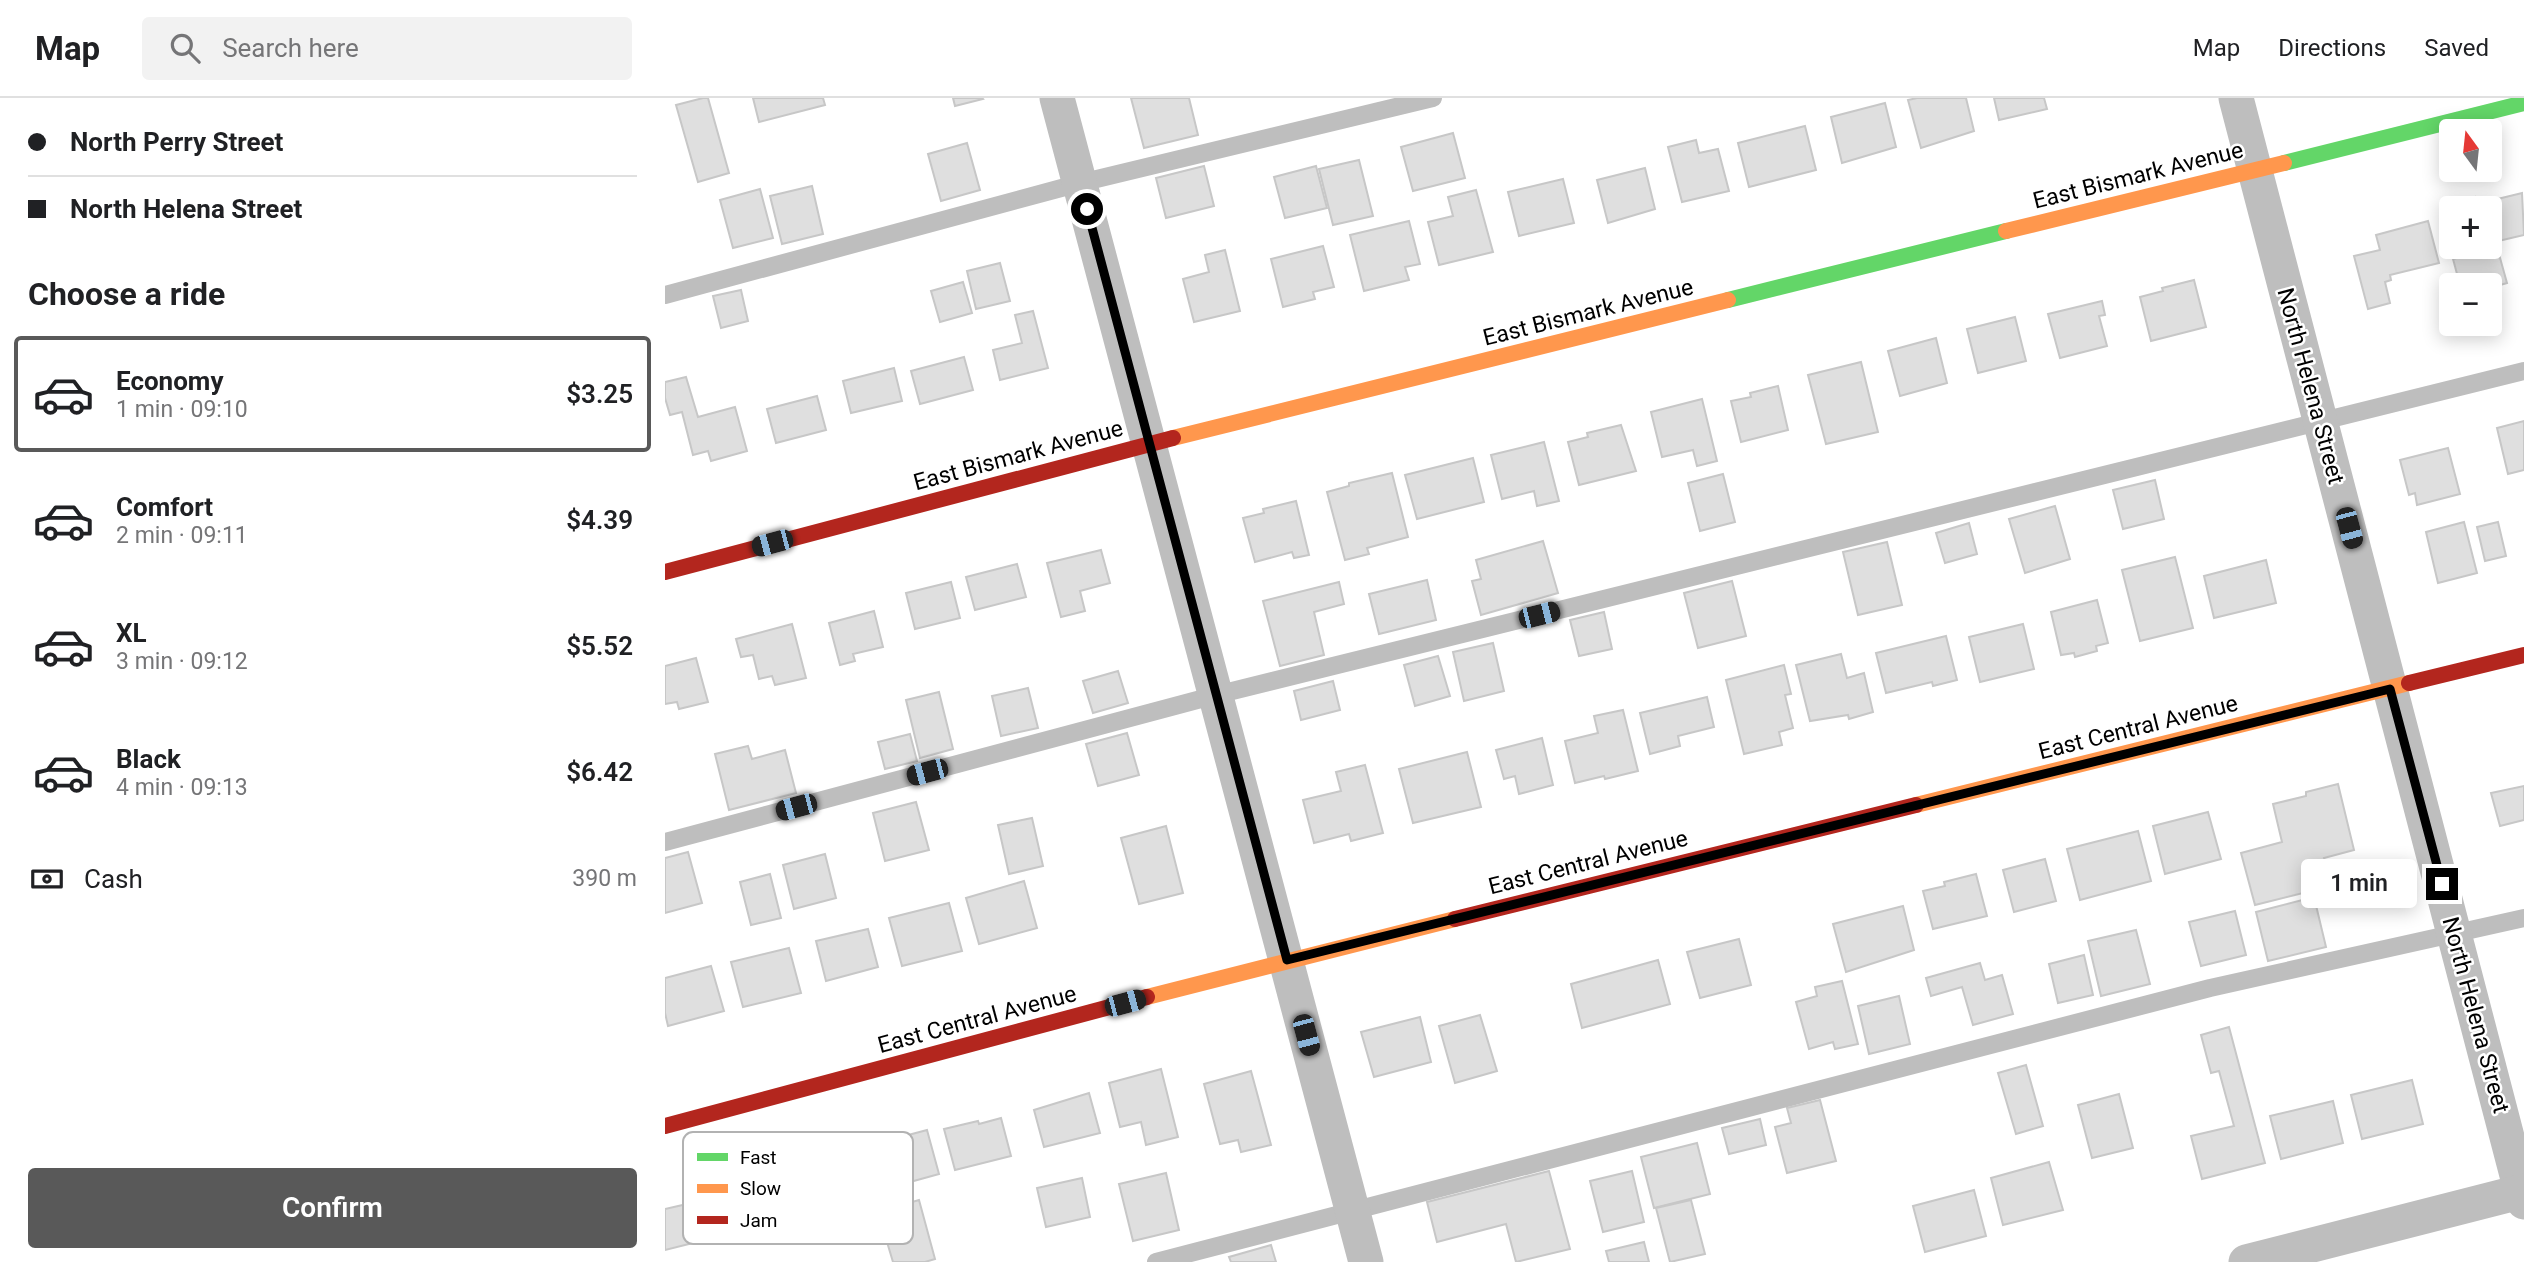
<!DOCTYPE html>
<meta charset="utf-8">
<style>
:root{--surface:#fff;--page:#f2f2f2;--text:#202124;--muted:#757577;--line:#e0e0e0;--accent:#595959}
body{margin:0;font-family:Roboto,sans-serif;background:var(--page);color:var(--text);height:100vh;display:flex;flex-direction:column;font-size:26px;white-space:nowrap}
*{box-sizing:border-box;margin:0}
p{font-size:23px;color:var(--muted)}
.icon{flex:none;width:38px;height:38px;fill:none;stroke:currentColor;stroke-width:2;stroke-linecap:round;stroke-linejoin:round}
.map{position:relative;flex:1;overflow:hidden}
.side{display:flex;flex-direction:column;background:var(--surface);width:665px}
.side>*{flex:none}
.hud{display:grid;align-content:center;height:154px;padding:0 28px;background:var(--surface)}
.needle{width:46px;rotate:345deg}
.controls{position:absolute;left:1774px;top:21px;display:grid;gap:14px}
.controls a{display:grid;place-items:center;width:63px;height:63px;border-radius:7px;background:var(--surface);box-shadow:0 4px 18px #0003;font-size:35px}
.end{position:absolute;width:32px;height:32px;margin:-16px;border:9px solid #000;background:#fff;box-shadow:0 0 0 4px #fff}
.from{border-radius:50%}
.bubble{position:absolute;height:49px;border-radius:7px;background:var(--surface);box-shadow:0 4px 18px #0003;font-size:23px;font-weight:600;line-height:49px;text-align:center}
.car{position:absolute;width:21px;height:42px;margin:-21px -10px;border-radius:9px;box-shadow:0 0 5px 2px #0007;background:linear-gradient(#222 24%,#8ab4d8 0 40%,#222 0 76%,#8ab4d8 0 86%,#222 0)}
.hud b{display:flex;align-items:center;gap:24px;height:66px;font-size:26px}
.hud b+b{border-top:2px solid var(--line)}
.hud i{width:18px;height:18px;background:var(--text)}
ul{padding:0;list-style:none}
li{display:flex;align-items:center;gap:21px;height:116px;margin:0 14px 10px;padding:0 14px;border:4px solid transparent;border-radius:7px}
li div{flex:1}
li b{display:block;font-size:26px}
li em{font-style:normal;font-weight:600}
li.current{border-color:var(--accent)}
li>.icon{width:63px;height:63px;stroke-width:1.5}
h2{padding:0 28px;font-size:32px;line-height:84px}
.pay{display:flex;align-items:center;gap:18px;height:77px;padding:0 28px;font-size:26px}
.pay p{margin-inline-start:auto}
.primary-button{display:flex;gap:14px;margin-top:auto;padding:14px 28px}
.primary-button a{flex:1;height:80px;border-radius:7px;background:var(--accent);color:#fff;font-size:28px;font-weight:600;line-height:80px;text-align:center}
header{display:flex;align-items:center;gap:42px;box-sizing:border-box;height:98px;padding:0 35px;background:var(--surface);border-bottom:2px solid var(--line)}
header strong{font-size:33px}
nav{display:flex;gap:38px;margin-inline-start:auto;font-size:24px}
.search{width:490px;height:63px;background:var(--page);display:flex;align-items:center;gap:18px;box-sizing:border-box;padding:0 24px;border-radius:7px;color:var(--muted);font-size:26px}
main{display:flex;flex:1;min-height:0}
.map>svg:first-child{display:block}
.building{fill:#dfdfdf;stroke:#c7c7c7;stroke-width:2}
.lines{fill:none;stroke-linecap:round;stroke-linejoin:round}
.lane{stroke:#bebebe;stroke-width:18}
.street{stroke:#bebebe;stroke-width:35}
.fast{stroke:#63d668;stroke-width:16}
.slow{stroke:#ff974d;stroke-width:16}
.jam{stroke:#b3261e;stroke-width:16}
.route{stroke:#000;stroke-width:9}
.labels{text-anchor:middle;stroke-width:5;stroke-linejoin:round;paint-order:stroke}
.street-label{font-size:23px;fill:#000;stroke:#fff}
.key{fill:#fff;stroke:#b2b2b2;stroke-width:2}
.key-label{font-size:19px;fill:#000}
</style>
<header>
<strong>Map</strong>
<div class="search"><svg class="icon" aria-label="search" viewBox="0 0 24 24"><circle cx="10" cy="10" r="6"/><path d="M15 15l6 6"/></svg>Search here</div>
<nav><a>Map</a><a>Directions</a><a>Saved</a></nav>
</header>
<main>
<section class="side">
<div class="hud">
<b><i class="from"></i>North Perry Street</b>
<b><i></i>North Helena Street</b>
</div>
<h2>Choose a ride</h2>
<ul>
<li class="current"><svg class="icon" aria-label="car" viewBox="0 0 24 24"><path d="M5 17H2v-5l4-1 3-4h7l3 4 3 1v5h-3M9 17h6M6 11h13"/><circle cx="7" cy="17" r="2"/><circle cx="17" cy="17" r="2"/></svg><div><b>Economy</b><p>1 min · 09:10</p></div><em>$3.25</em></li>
<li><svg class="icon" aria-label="car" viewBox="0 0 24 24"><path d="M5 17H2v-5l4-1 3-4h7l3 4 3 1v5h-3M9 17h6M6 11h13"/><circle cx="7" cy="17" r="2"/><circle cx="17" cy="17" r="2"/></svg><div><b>Comfort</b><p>2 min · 09:11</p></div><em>$4.39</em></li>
<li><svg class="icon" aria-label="car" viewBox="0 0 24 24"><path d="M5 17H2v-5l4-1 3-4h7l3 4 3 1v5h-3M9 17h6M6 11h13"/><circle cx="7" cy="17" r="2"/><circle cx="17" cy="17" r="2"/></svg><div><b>XL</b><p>3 min · 09:12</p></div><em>$5.52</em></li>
<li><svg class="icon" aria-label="car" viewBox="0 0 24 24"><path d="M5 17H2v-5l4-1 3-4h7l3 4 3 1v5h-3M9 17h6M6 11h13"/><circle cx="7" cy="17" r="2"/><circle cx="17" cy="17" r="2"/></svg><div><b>Black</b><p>4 min · 09:13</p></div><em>$6.42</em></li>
</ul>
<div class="pay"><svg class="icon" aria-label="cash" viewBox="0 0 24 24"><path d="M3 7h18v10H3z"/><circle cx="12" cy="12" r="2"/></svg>Cash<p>390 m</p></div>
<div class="primary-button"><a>Confirm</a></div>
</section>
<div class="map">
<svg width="1859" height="1164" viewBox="0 0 1859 1164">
<rect width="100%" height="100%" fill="#fff"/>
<g class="building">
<path d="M 38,0 L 43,0 L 64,75 L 33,84 L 11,7 Z"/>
<path d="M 88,0 L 158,0 L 160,7 L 94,24 Z"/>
<path d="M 288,0 L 317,0 L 318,1 L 290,8 Z"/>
<path d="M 466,0 L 524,0 L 533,37 L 479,50 Z"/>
<path d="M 1252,0 L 1301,0 L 1309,33 L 1256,50 L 1243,2 Z"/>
<path d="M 1329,0 L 1379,0 L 1382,11 L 1334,22 Z"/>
<path d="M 1220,5 L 1231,49 L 1177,65 L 1166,19 Z"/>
<path d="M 1140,28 L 1151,72 L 1084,89 L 1073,45 Z"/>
<path d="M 788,35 L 800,80 L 748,93 L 736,49 Z"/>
<path d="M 1031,42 L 1034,55 L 1053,51 L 1064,93 L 1017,104 L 1003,49 Z"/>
<path d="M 302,45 L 315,92 L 276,103 L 263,56 Z"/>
<path d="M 694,62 L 708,118 L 668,127 L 654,71 Z"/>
<path d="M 539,68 L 549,108 L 501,120 L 491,80 Z"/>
<path d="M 651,68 L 662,110 L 620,120 L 609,79 Z"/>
<path d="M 980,70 L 990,111 L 943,125 L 932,82 Z"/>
<path d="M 898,81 L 909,125 L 854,138 L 843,94 Z"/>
<path d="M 147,88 L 158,136 L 117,146 L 105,98 Z"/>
<path d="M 95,91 L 108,140 L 68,150 L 55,102 Z"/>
<path d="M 811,92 L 828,154 L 774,167 L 763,124 L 788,118 L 783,99 Z"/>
<path d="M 1857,95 L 1859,137 L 1825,145 L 1825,110 L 1797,110 L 1795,102 L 1810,99 L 1812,106 Z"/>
<path d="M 744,123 L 755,166 L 740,169 L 744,182 L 699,193 L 685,137 Z"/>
<path d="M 1763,123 L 1774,165 L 1725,177 L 1726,182 L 1720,184 L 1725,205 L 1703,211 L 1689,158 L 1715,152 L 1711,137 Z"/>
<path d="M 658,148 L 669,189 L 648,194 L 650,201 L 618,209 L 606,161 Z"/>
<path d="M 1832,149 L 1842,185 L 1825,190 L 1825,187 L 1795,187 L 1788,161 Z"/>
<path d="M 560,152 L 575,213 L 529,224 L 518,181 L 544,174 L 540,157 Z"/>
<path d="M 335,165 L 345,203 L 311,211 L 302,173 Z"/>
<path d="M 1529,182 L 1541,229 L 1486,243 L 1475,199 L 1498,193 L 1497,190 Z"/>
<path d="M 298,184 L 307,215 L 275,224 L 266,193 Z"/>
<path d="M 76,192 L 83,223 L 56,230 L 48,198 Z"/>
<path d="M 1437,203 L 1440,217 L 1434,218 L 1442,248 L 1395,260 L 1383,216 Z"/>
<path d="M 368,213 L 383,270 L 335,282 L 328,252 L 357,245 L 350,217 Z"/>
<path d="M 1350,219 L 1361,263 L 1313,275 L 1302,231 Z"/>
<path d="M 1271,240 L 1282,285 L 1235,298 L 1223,253 Z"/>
<path d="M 299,259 L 308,292 L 255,306 L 246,273 Z"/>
<path d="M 1196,264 L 1213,334 L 1161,346 L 1143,277 Z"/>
<path d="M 229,270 L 237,303 L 186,315 L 178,283 Z"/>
<path d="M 21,279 L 33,319 L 70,309 L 82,353 L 46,363 L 43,353 L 28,357 L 17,314 L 5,317 L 0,300 L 0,284 Z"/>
<path d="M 1113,288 L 1123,332 L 1076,344 L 1066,303 L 1086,299 L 1085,295 Z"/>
<path d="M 152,298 L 161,332 L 111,345 L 102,311 Z"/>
<path d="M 1037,301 L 1052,363 L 1032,368 L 1028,352 L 997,359 L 986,314 Z"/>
<path d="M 1859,323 L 1859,372 L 1843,376 L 1832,330 Z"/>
<path d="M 956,327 L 971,373 L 914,387 L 903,344 L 923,339 L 922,335 Z"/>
<path d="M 879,344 L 894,403 L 872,408 L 869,393 L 837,401 L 826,357 Z"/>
<path d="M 1783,350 L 1795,396 L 1752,407 L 1750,395 L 1744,397 L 1735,362 Z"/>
<path d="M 808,360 L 819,404 L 752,421 L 740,377 Z"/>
<path d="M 727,375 L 743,439 L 702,450 L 704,456 L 680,462 L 662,394 L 684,388 L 684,385 Z"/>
<path d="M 1058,376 L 1070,424 L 1035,433 L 1023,385 Z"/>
<path d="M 1490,382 L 1499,421 L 1458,431 L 1448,392 Z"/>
<path d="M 631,403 L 644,457 L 629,460 L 627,454 L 590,464 L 578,420 L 599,415 L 598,411 Z"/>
<path d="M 1390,408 L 1405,461 L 1360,475 L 1344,421 Z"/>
<path d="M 1799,424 L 1812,475 L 1773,485 L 1761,434 Z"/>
<path d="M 1833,424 L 1841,458 L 1820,463 L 1812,429 Z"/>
<path d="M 1304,425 L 1312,456 L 1280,465 L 1271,435 Z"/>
<path d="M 878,443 L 893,495 L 816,517 L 807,483 L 816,481 L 811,462 Z"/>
<path d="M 1222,444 L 1237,507 L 1193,517 L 1178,454 Z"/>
<path d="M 436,452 L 445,485 L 415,493 L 420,513 L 396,519 L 382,465 Z"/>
<path d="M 1510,459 L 1528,530 L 1475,543 L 1457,472 Z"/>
<path d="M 1601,462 L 1611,505 L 1549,520 L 1539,478 Z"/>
<path d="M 352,466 L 361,499 L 310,512 L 301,479 Z"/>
<path d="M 762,482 L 771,522 L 714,536 L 704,496 Z"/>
<path d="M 1067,483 L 1081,538 L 1033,550 L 1019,495 Z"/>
<path d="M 286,484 L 295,520 L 250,531 L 241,495 Z"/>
<path d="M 674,484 L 679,506 L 649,514 L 659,557 L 615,568 L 598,503 Z"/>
<path d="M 1432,502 L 1443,545 L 1431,548 L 1432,553 L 1410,559 L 1409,555 L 1396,557 L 1386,514 Z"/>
<path d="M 209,513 L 218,549 L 188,556 L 190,563 L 175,567 L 164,525 Z"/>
<path d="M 939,514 L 947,551 L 914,558 L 905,522 Z"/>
<path d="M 127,526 L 141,580 L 110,587 L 107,578 L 94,581 L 88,557 L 76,559 L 71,541 Z"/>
<path d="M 1358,526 L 1369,571 L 1315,584 L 1304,539 Z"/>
<path d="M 1281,538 L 1292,582 L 1268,588 L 1267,584 L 1221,595 L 1211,555 Z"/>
<path d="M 828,545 L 839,593 L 799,603 L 788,554 Z"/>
<path d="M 1176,556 L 1182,580 L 1199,575 L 1208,614 L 1184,621 L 1183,617 L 1145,623 L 1131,567 Z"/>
<path d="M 773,558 L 785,598 L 750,608 L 739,567 Z"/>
<path d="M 31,560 L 43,604 L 14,611 L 12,604 L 0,606 L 0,568 Z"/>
<path d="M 1119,567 L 1126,596 L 1120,597 L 1128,630 L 1114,634 L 1117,647 L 1079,656 L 1061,582 Z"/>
<path d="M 453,573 L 463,605 L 428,615 L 418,583 Z"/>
<path d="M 668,583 L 675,612 L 636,622 L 629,593 Z"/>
<path d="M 363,590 L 373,630 L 336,638 L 327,598 Z"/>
<path d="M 274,594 L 288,651 L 255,660 L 241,602 Z"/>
<path d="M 1042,599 L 1049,629 L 1013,638 L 1015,648 L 985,656 L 975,615 Z"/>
<path d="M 958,612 L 973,673 L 940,681 L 939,678 L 910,685 L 900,643 L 933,635 L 929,618 Z"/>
<path d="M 462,635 L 474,677 L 433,688 L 421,646 Z"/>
<path d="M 245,636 L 252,663 L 220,671 L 213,644 Z"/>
<path d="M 877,640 L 888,687 L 854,696 L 850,678 L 839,681 L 831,652 Z"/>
<path d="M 83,648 L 87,661 L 120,652 L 131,695 L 64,712 L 50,656 Z"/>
<path d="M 802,654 L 816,709 L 748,725 L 734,671 Z"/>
<path d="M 700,667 L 718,735 L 686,743 L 684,736 L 649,745 L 638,702 L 676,693 L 671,674 Z"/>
<path d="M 1673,686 L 1689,752 L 1659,760 L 1666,788 L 1590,807 L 1576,755 L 1617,744 L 1608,706 L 1641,698 L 1641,694 Z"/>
<path d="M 1859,688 L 1859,722 L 1835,728 L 1826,695 Z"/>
<path d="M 251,704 L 264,752 L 220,763 L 208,715 Z"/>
<path d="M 1543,714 L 1556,761 L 1500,776 L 1488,728 Z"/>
<path d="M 367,720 L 378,768 L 344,776 L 333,727 Z"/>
<path d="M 501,728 L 518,795 L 474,806 L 456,740 Z"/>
<path d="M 1473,733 L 1486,783 L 1415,802 L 1402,751 Z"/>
<path d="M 23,754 L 37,805 L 0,815 L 0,760 Z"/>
<path d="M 160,756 L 171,800 L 129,811 L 118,767 Z"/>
<path d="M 1380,761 L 1391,803 L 1349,814 L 1338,772 Z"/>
<path d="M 105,776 L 116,820 L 86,827 L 75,784 Z"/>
<path d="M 1311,776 L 1322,818 L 1268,831 L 1258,793 L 1280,788 L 1279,784 Z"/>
<path d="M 359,783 L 372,830 L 314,846 L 301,800 Z"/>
<path d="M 1649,799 L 1661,849 L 1603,863 L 1591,814 Z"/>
<path d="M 284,805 L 297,853 L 237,868 L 224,820 Z"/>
<path d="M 1238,808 L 1249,852 L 1181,874 L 1168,826 Z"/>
<path d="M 1570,813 L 1581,857 L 1536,868 L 1524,824 Z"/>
<path d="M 203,831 L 213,869 L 161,883 L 151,843 Z"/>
<path d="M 1471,832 L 1485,886 L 1436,898 L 1423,843 Z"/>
<path d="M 1074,841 L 1086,887 L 1035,900 L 1022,854 Z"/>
<path d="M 124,850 L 136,895 L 78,909 L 66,864 Z"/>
<path d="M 1419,857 L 1428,897 L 1393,905 L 1384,866 Z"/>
<path d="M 993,862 L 1005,906 L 917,930 L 906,886 Z"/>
<path d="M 1315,865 L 1320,882 L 1337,877 L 1348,916 L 1308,927 L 1297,889 L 1266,898 L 1261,880 Z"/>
<path d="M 46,868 L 59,913 L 3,928 L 0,915 L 0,880 Z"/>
<path d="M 1177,883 L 1193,946 L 1170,951 L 1168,944 L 1144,951 L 1131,904 L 1152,898 L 1150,889 Z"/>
<path d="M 1234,898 L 1245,946 L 1204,956 L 1193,908 Z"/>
<path d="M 815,917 L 832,973 L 790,985 L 774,928 Z"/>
<path d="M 755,919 L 766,964 L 709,979 L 696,934 Z"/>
<path d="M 1564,929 L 1600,1065 L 1537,1081 L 1526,1038 L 1569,1028 L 1554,973 L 1546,975 L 1536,937 Z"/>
<path d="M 1361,967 L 1378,1028 L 1351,1036 L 1333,975 Z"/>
<path d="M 496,971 L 513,1039 L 481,1047 L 476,1024 L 455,1029 L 444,985 Z"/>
<path d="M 586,973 L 606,1047 L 576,1054 L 573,1042 L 555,1046 L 539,986 Z"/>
<path d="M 1747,982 L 1758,1026 L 1697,1041 L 1686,997 Z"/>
<path d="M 424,995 L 435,1035 L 379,1049 L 369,1012 Z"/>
<path d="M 1454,996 L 1468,1050 L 1427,1060 L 1413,1007 Z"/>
<path d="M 1155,1002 L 1171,1063 L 1122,1075 L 1110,1029 L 1126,1025 L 1122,1010 Z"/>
<path d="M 1668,1003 L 1678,1045 L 1616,1061 L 1605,1018 Z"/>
<path d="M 336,1020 L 346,1058 L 290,1072 L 279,1031 L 313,1023 L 314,1026 Z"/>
<path d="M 1095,1021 L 1101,1047 L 1064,1056 L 1057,1030 Z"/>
<path d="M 262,1032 L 274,1076 L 209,1094 L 198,1049 Z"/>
<path d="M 1032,1045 L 1045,1096 L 989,1110 L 976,1059 Z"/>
<path d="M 1384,1064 L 1398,1112 L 1338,1127 L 1326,1080 Z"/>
<path d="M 884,1073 L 905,1151 L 851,1164 L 841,1126 L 772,1144 L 762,1104 Z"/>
<path d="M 967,1073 L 979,1124 L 938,1134 L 925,1083 Z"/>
<path d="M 501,1075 L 514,1132 L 468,1143 L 454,1086 Z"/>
<path d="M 417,1080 L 425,1119 L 381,1129 L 372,1090 Z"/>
<path d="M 1309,1092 L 1321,1138 L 1260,1154 L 1248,1108 Z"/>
<path d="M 254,1102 L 270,1161 L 260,1164 L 228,1164 L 213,1114 Z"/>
<path d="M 1026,1102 L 1040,1156 L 1005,1164 L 991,1110 Z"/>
<path d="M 22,1106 L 32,1144 L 0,1152 L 0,1111 Z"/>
<path d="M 979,1144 L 984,1164 L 944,1164 L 941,1153 Z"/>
<path d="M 606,1147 L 611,1164 L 566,1164 L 564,1159 Z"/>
</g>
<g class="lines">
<g class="lane">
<path d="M 0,197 L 415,85 L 768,0"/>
<path d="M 0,744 L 551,597 L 1859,273"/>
<path d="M 491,1164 L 1545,890 L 1859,820"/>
</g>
<g class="street">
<path d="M 392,0 L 701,1164"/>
<path d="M 1571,0 L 1859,1104"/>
<path d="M 1581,1164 L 1859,1093"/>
</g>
<g class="fast">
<path d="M 1619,65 L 1859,5"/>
<path d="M 1063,202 L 1341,133"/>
</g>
<g class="slow">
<path d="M 1341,133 L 1619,65"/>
<path d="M 508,340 L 1063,202"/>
<path d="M 1251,707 L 1744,585"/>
<path d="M 482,899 L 790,821"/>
</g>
<g class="jam">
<path d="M 0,474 L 508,340"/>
<path d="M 1744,585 L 1859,557"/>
<path d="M 790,821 L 1251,707"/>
<path d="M 0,1028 L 482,899"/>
</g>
</g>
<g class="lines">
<path class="route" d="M 422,111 L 622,862 L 1725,591 L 1777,786"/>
</g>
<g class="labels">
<g class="street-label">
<text transform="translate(1473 77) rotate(-14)" y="8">East Bismark Avenue</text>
<text transform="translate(923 214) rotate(-14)" y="8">East Bismark Avenue</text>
<text transform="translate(1646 288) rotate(75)" y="8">North Helena Street</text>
<text transform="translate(353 357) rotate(-15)" y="8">East Bismark Avenue</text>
<text transform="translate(1473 629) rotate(-14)" y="8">East Central Avenue</text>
<text transform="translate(923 764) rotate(-14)" y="8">East Central Avenue</text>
<text transform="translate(1811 917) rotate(75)" y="8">North Helena Street</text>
<text transform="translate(312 921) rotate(-15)" y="8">East Central Avenue</text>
</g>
</g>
<rect x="18" y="1034" width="230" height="112" rx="10" class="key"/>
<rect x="32" y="1055" width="31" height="8" fill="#63d668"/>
<rect x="32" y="1086" width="31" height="9" fill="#ff974d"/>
<rect x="32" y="1118" width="31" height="8" fill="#b3261e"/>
<g class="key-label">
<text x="75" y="1066">Fast</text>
<text x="75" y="1097">Slow</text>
<text x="75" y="1129">Jam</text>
</g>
</svg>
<div class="controls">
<a><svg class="needle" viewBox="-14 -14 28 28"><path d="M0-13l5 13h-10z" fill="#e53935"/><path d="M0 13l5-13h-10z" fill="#757577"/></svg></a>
<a>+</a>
<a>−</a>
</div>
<i class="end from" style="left:422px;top:111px"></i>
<i class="end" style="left:1777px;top:786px"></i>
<div class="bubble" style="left:1636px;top:761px;width:116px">1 min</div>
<i class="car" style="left:1684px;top:430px;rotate:165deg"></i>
<i class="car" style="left:107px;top:445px;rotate:255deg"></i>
<i class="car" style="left:874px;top:517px;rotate:76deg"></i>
<i class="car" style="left:262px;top:674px;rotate:255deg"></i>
<i class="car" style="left:131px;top:709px;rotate:255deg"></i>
<i class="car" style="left:460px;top:905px;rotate:75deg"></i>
<i class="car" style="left:641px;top:937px;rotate:165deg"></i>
</div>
</main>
